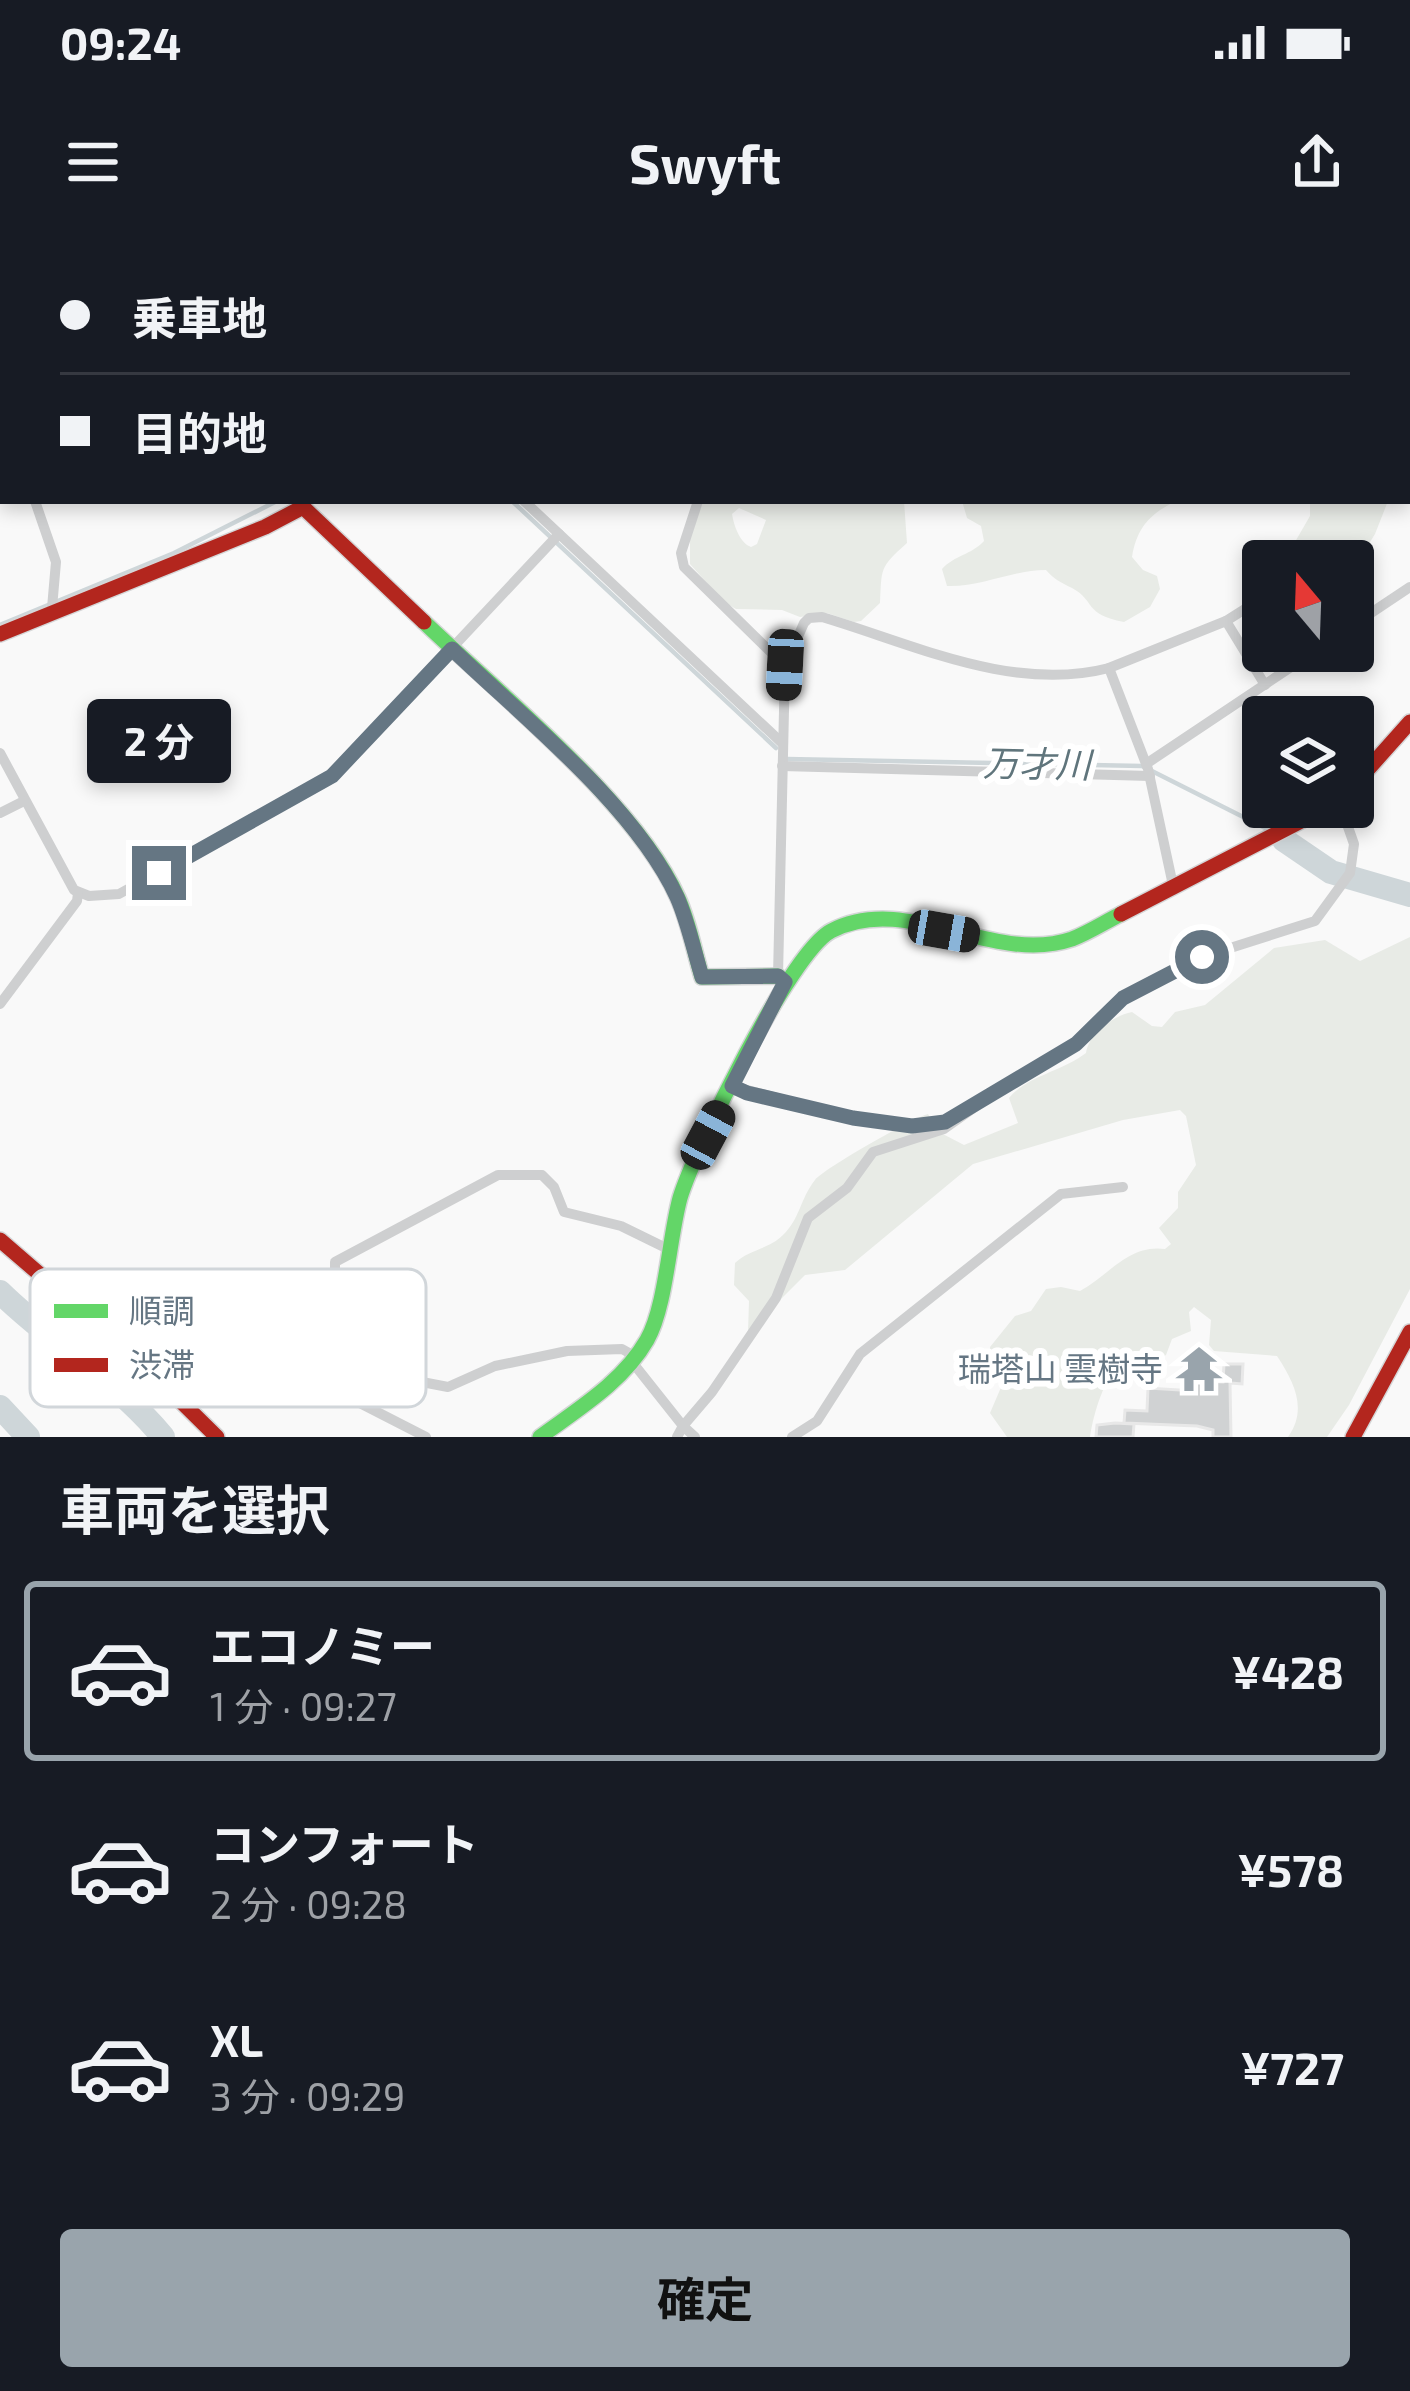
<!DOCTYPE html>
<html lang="ja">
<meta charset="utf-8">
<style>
:root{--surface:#171b24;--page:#242831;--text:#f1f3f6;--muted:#9ea1a6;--line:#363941;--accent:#99a4ac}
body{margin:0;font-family:"Exo 2","Noto Sans JP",sans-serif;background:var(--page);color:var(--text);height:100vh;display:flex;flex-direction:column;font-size:45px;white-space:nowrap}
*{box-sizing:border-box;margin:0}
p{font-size:39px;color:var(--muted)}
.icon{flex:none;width:66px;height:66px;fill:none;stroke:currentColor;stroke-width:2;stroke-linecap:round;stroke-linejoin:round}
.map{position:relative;height:1197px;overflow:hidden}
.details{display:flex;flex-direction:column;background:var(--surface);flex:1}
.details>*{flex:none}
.guide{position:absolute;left:0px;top:0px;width:1410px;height:264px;box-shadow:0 6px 18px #0003;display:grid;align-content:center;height:264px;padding:0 60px;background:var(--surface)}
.needle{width:78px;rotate:341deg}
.buttons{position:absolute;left:1242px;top:300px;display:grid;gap:24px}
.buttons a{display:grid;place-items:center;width:132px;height:132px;border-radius:12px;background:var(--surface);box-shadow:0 6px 18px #0003;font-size:60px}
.end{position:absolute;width:54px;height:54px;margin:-27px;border:15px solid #657683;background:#fff;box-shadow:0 0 0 6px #fff}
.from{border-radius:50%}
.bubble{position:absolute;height:84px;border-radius:12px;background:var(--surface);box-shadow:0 6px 18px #0003;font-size:39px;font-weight:700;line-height:84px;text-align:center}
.car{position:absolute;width:36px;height:72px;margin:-36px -18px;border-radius:15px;box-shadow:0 0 9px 3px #0007;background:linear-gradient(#222 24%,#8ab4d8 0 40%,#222 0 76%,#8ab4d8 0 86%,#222 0)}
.guide b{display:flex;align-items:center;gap:42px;height:114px;font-size:45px}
.guide b+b{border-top:3px solid var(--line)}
.guide i{width:30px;height:30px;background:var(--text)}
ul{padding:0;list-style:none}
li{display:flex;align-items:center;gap:36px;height:180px;margin:0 24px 18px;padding:0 36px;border:6px solid transparent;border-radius:12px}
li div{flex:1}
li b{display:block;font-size:45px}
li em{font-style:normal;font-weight:700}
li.current{border-color:var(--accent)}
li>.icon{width:108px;height:108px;stroke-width:1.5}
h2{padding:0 60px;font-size:54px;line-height:144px}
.cta{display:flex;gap:24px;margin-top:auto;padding:24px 60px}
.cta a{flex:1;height:138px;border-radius:12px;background:var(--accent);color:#111;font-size:48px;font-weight:700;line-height:138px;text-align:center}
.status{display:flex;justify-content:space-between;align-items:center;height:84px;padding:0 60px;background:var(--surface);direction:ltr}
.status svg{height:33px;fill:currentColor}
header{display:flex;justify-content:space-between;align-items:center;height:156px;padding:0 60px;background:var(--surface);font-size:54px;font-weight:700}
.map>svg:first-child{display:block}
.green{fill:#e8ebe6;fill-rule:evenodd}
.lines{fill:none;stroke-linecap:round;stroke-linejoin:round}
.stream{stroke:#ced6d9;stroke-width:4.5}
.river{stroke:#ced6d9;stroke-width:24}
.building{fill:#d0d2d3;stroke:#e8e8e8;stroke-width:3}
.fast-casing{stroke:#d5d6d7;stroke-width:18}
.jam-casing{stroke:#d5d6d7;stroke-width:18}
.street{stroke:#cecfd0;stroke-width:10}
.fast{stroke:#63d668;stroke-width:15}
.jam{stroke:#b3261e;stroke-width:15}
.route{stroke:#657683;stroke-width:15}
.labels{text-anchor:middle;stroke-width:12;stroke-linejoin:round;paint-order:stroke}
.poi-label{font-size:33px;fill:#657683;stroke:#fff;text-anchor:end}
.water-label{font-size:36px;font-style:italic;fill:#60757c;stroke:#fff}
.key{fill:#fff;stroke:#d1d6da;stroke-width:3}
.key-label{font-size:33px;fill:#657683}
</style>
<div class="status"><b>09:24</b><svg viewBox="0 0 49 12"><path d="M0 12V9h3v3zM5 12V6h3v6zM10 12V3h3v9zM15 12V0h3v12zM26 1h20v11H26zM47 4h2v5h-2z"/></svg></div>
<header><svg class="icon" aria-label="menu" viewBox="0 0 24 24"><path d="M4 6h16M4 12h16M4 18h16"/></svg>Swyft<svg class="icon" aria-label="share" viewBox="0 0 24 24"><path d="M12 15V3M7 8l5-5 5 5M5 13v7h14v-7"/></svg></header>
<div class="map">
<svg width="1410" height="1197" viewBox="0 0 1410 1197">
<rect width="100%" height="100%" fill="#f9f9f9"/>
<g class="green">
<path d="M 311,0 L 541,0 L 311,3 Z"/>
<path d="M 1310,0 L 1410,0 L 1410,243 L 1407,244 L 1407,3 L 1306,3 Z"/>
<path d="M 703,261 L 904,261 L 907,303 C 879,328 882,328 880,363 L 861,381 L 854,382 L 827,373 L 800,377 L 782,370 L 736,369 L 724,362 L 690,324 L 690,298 ZM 739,268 L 766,280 L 757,304 L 751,307 C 740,303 734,286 732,274 Z"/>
<path d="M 962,261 L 1047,261 C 1058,267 1154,261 1176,261 C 1150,274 1137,287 1132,317 L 1143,330 L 1157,336 L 1160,349 L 1150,367 L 1124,382 C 1083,374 1096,361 1072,348 C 1060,342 1055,340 1046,330 C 1012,330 982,347 947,346 L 942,329 C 955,315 971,315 984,301 L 981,286 L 967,278 Z"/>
<path d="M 1310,261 L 1388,261 L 1375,294 L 1355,326 L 1353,321 L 1284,321 L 1310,276 Z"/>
<path d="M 1410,697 L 1410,1049 L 1349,1165 L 1327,1197 L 1288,1197 C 1308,1169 1294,1142 1277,1116 L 1214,1111 L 1209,1105 L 1211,1080 L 1194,1067 L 1189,1072 L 1191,1091 L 1172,1099 L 1166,1115 L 1157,1120 L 1122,1120 C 1104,1139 1094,1171 1090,1197 L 1007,1197 L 990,1173 L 1002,1145 L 992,1128 L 990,1107 L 1015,1076 L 1031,1071 L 1046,1049 L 1061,1047 L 1080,1051 C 1110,1035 1128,1004 1165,1009 L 1171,1004 L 1159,988 L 1178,968 L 1178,952 L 1196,925 L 1186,876 L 1180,870 L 1123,880 L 973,924 L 845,1030 L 805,1035 L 748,1092 L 749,1061 L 734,1045 L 735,1023 C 749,1009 768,1010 783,995 C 800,979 800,959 815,940 C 823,929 915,877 928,874 L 939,892 L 964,905 L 1018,883 L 1009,858 C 1027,836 1063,831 1086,813 C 1089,793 1113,776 1132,772 L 1152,786 L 1162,787 L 1175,772 L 1205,765 L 1274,708 L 1325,700 L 1360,721 Z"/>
</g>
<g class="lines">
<g class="stream">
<path d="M 512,261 L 776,508"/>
<path d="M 0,385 L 174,313 L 277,261"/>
<path d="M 787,519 L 1142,526 L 1271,591"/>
</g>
<g class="river">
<path d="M 1284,600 L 1331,632 L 1410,655"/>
<path d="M 0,1052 C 52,1103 116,1140 163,1197"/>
<path d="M 0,1167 L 28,1197"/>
</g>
</g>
<g class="building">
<path d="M 1224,1124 L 1243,1124 L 1242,1144 L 1230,1143 L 1231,1197 L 1213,1197 L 1213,1190 L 1197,1186 L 1124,1183 L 1125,1170 L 1147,1171 L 1148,1148 L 1195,1151 L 1195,1141 L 1223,1142 Z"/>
<path d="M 1115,1183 L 1134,1184 L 1133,1197 L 1096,1197 L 1097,1185 Z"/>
</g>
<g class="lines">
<defs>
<g id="fast">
<path d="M 424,382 C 499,454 637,565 678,658 C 689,682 694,711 702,737 L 778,736 L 785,742"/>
<path d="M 540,1197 C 578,1169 623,1142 647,1100 C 666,1067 669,998 680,958 C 695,909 790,713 831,691 C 907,651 993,726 1072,699 C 1088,693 1105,682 1121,674"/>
</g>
<g id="jam">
<path d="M 0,394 L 265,287 L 303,267 L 424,382"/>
<path d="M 1353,546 L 1410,482"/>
<path d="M 1121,674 L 1328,567"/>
<path d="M 0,1000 L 139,1120 L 217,1197"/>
<path d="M 1353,1197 L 1410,1092"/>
</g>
</defs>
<use href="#fast" class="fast-casing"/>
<use href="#jam" class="jam-casing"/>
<g class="street">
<path d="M 568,3 L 571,0"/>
<path d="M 877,3 L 879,0"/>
<path d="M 0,221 L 3,221"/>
<path d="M 35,261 L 56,322 L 52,368"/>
<path d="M 524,261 L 781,502"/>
<path d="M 698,261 L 681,313 L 684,327 L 785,426 L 778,736"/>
<path d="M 1226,381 L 1245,369"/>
<path d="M 1353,385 L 1410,347"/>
<path d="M 785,426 L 804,383 L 809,378 L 822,377 C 913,404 1013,453 1109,428"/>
<path d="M 0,513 L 74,650 L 89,656 L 119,654 L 332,536 L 559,294"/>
<path d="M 1146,524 L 1315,411"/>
<path d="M 782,526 L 1150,536"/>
<path d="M 0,573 L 24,561"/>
<path d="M 1174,650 L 1148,529 L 1109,428 L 1226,381 L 1265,445"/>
<path d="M 0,764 L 77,661 L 78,653"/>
<path d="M 732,846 L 852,878 L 912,886 L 945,882"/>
<path d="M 72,1062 L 92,1052 L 110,1049 L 164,1070 L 227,1095 L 426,1197"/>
<path d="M 633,1123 L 683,1186 L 677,1197"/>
<path d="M 370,1132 L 448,1147 L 495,1126 L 567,1111 L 622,1109 L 638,1118"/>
<path d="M 354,1158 L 370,1132 L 376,1083 L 335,1036 L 335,1022 L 498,935 L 542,935 L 554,947 L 564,972 L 621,986 L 668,1009"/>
<path d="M 695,1197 L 683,1186 L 712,1152 L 776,1058 L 808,978 L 847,948 L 873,912 L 944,889 L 1009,843 L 1076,804 L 1123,758 L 1202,717 L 1315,681 L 1350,633 L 1354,604 L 1341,567"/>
<path d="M 792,1197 L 817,1181 L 860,1114 L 1061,954 L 1123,947"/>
</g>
<use href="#fast" class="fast"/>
<use href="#jam" class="jam"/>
</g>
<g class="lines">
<path class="route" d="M 159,633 L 332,536 L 452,409 C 525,479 635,566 677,657 C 688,682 694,711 702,737 L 778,736 L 785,742 L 732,846 L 747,853 L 853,878 L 912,886 L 945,882 L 1076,804 L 1123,758 L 1202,717"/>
</g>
<defs>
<symbol id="temple-bare" viewBox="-9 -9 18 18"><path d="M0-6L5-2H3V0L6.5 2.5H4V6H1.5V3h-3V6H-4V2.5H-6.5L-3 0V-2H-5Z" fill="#99a4ac" stroke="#fff" stroke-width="2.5" paint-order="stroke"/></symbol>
</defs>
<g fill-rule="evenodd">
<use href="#temple-bare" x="1166" y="1096" width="66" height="66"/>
</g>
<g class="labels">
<g class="poi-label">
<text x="1163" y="1141">瑞塔山 雲樹寺</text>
</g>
<g class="water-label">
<text transform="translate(1037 524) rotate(1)" y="13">万才川</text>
</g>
</g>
<rect x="30" y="1029" width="396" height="138" rx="18" class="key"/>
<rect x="54" y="1064" width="54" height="14" fill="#63d668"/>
<rect x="54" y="1118" width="54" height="14" fill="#b3261e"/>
<g class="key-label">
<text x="129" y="1083">順調</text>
<text x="129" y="1137">渋滞</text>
</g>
</svg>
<div class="buttons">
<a><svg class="needle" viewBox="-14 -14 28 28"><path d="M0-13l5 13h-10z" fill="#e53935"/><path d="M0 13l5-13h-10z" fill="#9ea1a6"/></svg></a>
<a><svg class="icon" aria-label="layers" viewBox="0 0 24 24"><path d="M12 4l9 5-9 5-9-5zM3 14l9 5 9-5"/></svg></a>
</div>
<i class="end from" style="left:1202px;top:717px"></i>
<i class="end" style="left:159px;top:633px"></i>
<div class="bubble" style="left:87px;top:459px;width:144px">2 分</div>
<i class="car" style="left:785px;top:425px;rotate:183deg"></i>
<i class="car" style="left:944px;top:691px;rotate:100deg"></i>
<i class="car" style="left:708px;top:895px;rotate:28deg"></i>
<div class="guide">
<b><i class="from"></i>乗車地</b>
<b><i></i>目的地</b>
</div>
</div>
<section class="details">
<h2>車両を選択</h2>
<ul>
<li class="current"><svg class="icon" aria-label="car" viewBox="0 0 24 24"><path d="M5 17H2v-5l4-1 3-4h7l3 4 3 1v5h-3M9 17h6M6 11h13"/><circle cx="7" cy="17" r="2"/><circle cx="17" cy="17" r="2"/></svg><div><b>エコノミー</b><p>1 分 · 09:27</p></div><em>¥428</em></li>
<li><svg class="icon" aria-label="car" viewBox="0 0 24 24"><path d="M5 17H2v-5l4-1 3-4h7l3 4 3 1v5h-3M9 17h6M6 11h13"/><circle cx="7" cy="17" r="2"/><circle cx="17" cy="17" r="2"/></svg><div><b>コンフォート</b><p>2 分 · 09:28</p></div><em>¥578</em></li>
<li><svg class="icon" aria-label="car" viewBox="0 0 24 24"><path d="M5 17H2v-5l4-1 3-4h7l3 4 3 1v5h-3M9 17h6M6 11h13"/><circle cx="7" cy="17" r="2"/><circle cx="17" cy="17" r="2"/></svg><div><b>XL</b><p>3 分 · 09:29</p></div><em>¥727</em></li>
</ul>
<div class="cta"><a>確定</a></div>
</section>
